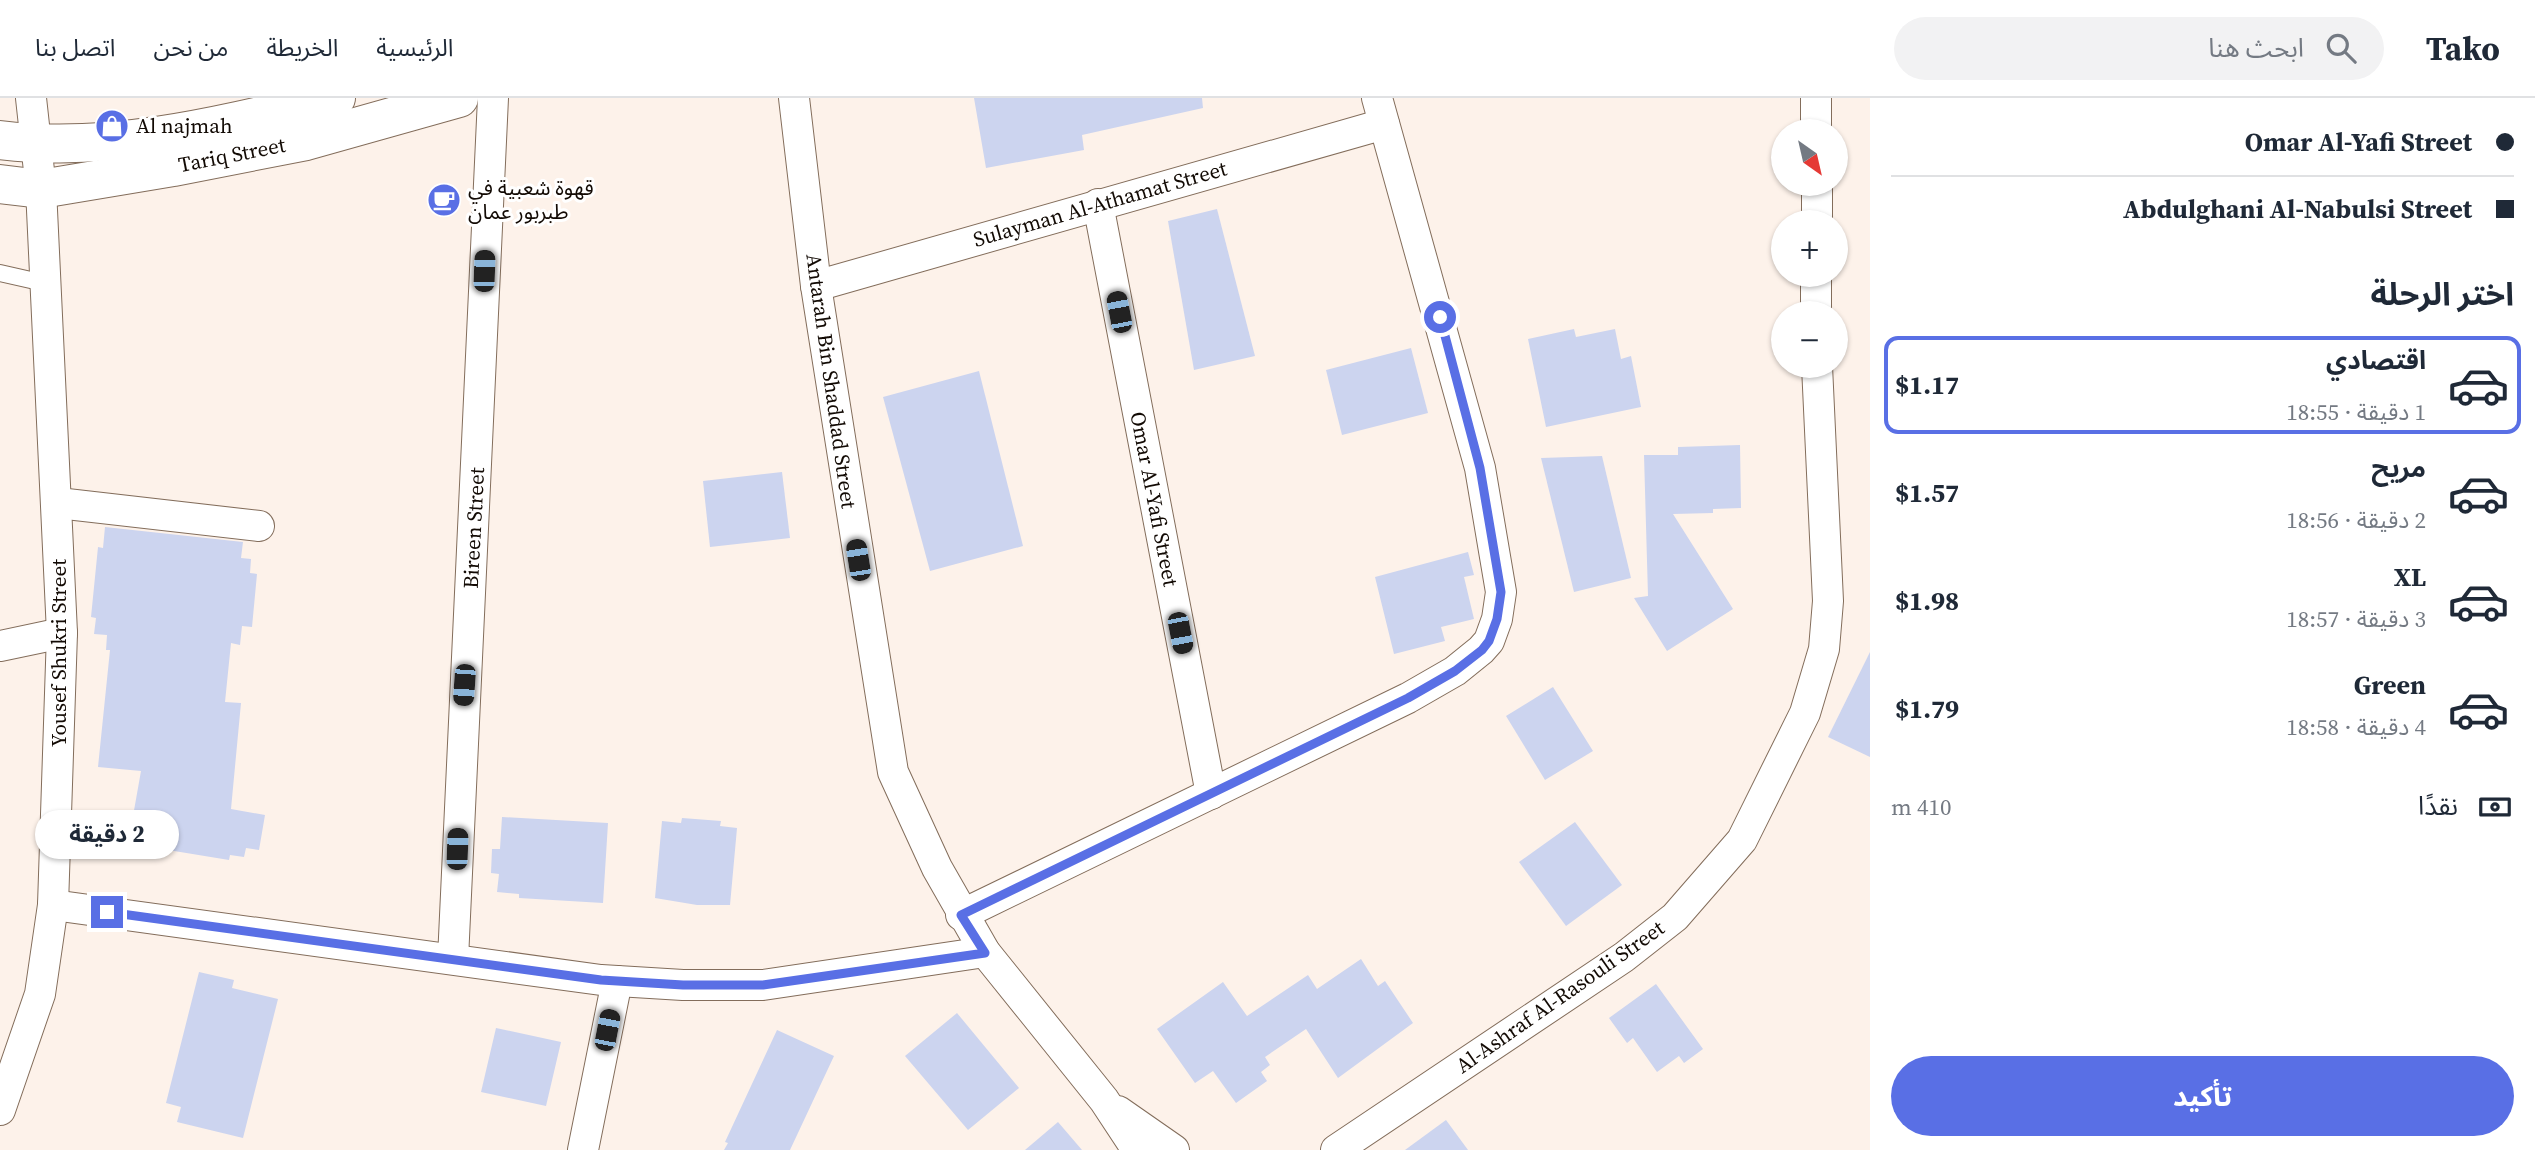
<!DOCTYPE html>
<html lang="ar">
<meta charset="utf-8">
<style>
:root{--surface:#fff;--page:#f2f2f3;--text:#1f2937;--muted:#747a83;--line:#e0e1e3;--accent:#596fe5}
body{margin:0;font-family:"Source Serif 4","Noto Sans Arabic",serif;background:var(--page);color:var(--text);direction:rtl;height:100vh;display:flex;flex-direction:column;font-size:26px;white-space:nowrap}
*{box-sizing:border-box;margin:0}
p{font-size:23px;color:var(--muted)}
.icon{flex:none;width:38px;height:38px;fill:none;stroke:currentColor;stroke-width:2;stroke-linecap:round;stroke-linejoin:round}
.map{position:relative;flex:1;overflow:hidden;direction:ltr}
.drawer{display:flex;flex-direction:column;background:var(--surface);width:665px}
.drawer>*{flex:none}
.guide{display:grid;align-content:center;height:154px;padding:0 21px;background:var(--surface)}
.needle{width:46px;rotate:146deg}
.controls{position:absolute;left:1771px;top:21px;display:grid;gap:14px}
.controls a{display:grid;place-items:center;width:77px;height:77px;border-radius:50%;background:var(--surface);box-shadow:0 2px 5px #0004;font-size:35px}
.end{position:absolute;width:32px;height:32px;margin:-16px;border:9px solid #596fe5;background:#fff;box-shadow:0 0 0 4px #fff}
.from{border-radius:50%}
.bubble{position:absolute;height:49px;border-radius:24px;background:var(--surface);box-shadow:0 2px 5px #0004;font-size:23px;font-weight:700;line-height:49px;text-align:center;direction:rtl}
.car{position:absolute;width:21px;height:42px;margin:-21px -10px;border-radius:9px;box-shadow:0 0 5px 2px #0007;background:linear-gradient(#222 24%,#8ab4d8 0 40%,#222 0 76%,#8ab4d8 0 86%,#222 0)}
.guide b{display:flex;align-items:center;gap:24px;height:66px;font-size:26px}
.guide b+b{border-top:2px solid var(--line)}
.guide i{width:18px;height:18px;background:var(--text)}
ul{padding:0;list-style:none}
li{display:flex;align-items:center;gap:21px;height:98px;margin:0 14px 10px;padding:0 7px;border:4px solid transparent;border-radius:14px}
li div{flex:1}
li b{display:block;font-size:26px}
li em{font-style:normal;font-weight:700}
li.active{border-color:var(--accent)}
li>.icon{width:63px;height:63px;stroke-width:1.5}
h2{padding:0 21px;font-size:32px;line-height:84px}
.pay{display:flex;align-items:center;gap:18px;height:77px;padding:0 21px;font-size:26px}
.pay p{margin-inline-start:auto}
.action{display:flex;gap:14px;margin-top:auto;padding:14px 21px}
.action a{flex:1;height:80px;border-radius:42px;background:var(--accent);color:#fff;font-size:28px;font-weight:700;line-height:80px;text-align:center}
header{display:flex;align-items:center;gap:42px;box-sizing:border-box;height:98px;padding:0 35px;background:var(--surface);border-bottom:2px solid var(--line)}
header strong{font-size:33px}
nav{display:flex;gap:38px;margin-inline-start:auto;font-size:24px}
.search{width:490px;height:63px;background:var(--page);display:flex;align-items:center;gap:18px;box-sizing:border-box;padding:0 24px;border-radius:38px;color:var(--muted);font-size:26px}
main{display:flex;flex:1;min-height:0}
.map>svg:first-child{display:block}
.building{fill:#ccd4ef}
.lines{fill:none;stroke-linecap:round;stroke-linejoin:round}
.lane-casing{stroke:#836d5b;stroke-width:18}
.street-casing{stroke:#836d5b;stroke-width:32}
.secondary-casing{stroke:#836d5b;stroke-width:40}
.lane{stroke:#fff;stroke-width:16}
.street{stroke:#fff;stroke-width:30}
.secondary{stroke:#fff;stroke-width:38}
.route{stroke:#596fe5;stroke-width:9}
.labels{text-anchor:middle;stroke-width:6;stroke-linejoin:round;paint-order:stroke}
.poi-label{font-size:21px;fill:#120a04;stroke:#fff;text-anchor:start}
.street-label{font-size:21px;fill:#120a04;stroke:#fff}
</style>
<header>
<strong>Tako</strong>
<div class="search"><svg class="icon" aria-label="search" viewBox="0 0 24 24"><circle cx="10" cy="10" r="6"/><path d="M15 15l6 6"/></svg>ابحث هنا</div>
<nav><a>الرئيسية</a><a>الخريطة</a><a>من نحن</a><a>اتصل بنا</a></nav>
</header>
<main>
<section class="drawer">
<div class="guide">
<b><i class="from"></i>Omar Al-Yafi Street</b>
<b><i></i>Abdulghani Al-Nabulsi Street</b>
</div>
<h2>اختر الرحلة</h2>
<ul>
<li class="active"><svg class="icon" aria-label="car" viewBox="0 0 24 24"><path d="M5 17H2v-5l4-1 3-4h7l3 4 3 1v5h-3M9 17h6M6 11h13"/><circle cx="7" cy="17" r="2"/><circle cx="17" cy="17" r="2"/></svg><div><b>اقتصادي</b><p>1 دقيقة · 18:55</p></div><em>$1.17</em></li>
<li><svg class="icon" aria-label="car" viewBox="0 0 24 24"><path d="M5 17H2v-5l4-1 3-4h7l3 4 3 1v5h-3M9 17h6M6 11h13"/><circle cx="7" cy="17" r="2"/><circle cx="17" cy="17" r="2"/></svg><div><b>مريح</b><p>2 دقيقة · 18:56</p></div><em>$1.57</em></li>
<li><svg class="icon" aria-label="car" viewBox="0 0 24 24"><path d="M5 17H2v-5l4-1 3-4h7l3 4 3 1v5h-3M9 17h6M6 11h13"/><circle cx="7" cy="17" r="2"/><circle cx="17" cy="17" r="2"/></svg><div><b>XL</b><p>3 دقيقة · 18:57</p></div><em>$1.98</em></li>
<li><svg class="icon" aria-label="car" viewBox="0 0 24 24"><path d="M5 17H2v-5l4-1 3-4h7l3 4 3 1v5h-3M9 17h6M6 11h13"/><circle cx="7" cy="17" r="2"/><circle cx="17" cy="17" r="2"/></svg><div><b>Green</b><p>4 دقيقة · 18:58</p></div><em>$1.79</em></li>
</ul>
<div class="pay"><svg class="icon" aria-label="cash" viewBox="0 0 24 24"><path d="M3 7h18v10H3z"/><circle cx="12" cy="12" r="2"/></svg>نقدًا<p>410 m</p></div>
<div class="action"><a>تأكيد</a></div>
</section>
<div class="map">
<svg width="1870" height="1052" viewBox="0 0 1870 1052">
<rect width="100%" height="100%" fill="#fdf2ea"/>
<g class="building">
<path d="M 974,0 L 1202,0 L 1203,10 L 1082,37 L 1084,52 L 986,70 Z"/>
<path d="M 1217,111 L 1255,258 L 1194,272 L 1168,123 Z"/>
<path d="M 1574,231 L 1576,239 L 1615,231 L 1621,261 L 1631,258 L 1641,309 L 1546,329 L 1528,241 Z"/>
<path d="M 1411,250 L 1428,315 L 1342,337 L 1326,272 Z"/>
<path d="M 979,273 L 1023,448 L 930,473 L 883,299 Z"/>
<path d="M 1740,347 L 1741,410 L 1713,411 L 1713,415 L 1673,416 L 1733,511 L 1667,553 L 1634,500 L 1648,498 L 1644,357 L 1678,357 L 1678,349 Z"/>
<path d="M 1602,358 L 1631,480 L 1574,494 L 1541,360 Z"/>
<path d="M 782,374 L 790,440 L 710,449 L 703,383 Z"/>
<path d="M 105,429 L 243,444 L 241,460 L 251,461 L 250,475 L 257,476 L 252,529 L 242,528 L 240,547 L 231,545 L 225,604 L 241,605 L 231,711 L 265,717 L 259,752 L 246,750 L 244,759 L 230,757 L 229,762 L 162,751 L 163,748 L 147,745 L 149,738 L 130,735 L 141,673 L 98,669 L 110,552 L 106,552 L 107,537 L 94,536 L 96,520 L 91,519 L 98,449 L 103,450 Z"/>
<path d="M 1468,454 L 1474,477 L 1464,479 L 1474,521 L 1441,529 L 1445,543 L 1394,556 L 1375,479 Z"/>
<path d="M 1870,554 L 1870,659 L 1828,639 Z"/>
<path d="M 1553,589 L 1593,653 L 1545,682 L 1506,618 Z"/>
<path d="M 502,719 L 608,725 L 603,805 L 519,800 L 519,796 L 497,794 L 499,776 L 491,775 L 492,751 L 500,751 Z"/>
<path d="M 682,720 L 721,723 L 720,728 L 737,730 L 730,807 L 697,807 L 655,800 L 662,723 L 681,725 Z"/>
<path d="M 1575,724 L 1622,787 L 1566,828 L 1519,764 Z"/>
<path d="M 1361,861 L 1378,888 L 1385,883 L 1413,925 L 1338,980 L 1306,931 L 1265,959 L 1270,967 L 1261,974 L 1267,983 L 1236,1005 L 1213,973 L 1195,985 L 1157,931 L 1223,884 L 1247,918 L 1308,877 L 1317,891 Z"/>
<path d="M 199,874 L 234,882 L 232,890 L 278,901 L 243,1040 L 177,1024 L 181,1009 L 166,1005 Z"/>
<path d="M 1656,886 L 1703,951 L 1684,965 L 1679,958 L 1657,974 L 1633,940 L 1627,945 L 1609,920 Z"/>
<path d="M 957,915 L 1019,990 L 968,1032 L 905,958 Z"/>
<path d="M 496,930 L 561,944 L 546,1008 L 481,994 Z"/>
<path d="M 777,932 L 834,958 L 790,1052 L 724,1052 L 728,1045 L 725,1044 Z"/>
<path d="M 1446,1022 L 1468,1052 L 1405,1052 Z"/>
<path d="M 1058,1024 L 1082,1052 L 1025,1052 Z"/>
</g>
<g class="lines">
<defs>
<path id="lane" d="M 0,175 L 44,185"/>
<g id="street">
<path d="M 794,0 L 816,188 L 893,674 L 937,770 L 985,854 L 1104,1002 L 1137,1052"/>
<path d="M 1816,0 L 1816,33"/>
<path d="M 1098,106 L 1211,696"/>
<path d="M 1817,124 L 1817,86"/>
<path d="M 816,188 L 1384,26"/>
<path d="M 1816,215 L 1816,177"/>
<path d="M 58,405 L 259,428"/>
<path d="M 0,548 L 62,535"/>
<path d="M 53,807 L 601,882 L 683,887 L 763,887 L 985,854"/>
<path d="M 961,817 L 1408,600 L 1455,573 L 1481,552 L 1489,543 L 1497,521 L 1501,494 L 1480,370 L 1377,0"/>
<path d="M 453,861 L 493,0"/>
<path d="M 0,1012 L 40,896 L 53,807 L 62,535 L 41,91 L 31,0"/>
<path d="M 1118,1013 L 1174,1052"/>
<path d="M 583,1052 L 617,883"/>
<path d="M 1336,1052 L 1624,859 L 1675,819 L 1742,742 L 1805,615 L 1824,551 L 1828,503 L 1817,268"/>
</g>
<g id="secondary">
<path d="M 0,42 C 113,56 227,26 336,0"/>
<path d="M 0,86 L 41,91 L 173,69 L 306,43 L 459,0"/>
</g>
</defs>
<use href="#lane" class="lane-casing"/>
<use href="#street" class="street-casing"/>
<use href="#secondary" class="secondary-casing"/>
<use href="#lane" class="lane"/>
<use href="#street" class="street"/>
<use href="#secondary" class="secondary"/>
</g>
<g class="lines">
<path class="route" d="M 107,814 L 601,882 L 683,887 L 763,887 L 985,855 L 961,817 L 1408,600 L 1455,573 L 1482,552 L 1489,543 L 1497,521 L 1501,494 L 1480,370 L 1440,219"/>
</g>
<defs>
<symbol id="shop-disc" viewBox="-11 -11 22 22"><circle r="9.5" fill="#596fe5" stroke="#fff"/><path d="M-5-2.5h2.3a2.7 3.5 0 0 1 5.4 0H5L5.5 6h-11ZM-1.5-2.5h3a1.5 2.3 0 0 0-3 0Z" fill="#fff"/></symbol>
<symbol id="cafe-disc" viewBox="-11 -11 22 22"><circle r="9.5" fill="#596fe5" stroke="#fff"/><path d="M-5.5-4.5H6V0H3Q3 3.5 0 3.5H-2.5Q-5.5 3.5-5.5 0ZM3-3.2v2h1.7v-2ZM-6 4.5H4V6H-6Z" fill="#fff"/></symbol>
</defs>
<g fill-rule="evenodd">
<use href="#shop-disc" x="93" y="9" width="38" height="38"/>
<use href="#cafe-disc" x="425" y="83" width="38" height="38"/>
</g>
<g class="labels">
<g class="poi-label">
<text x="136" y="35">Al najmah</text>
<text x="468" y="97">قهوة شعبية في<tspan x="468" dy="24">طبربور عمان</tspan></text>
</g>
<g class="street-label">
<text transform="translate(232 57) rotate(-11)" y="7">Tariq Street</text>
<text transform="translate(1100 106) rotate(-16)" y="7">Sulayman Al-Athamat Street</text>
<text transform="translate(831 283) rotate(82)" y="7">Antarah Bin Shaddad Street</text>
<text transform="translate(1154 401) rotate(79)" y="7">Omar Al-Yafi Street</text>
<text transform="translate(474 430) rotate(-87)" y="7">Bireen Street</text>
<text transform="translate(59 555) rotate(-90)" y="7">Yousef Shukri Street</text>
<text transform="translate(1560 899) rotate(-35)" y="7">Al-Ashraf Al-Rasouli Street</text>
</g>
</g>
</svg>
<div class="controls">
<a><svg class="needle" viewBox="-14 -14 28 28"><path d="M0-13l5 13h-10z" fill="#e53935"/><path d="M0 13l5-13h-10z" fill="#747a83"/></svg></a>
<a>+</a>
<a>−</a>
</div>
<i class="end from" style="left:1440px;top:219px"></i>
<i class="end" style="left:107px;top:814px"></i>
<div class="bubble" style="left:35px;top:712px;width:144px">2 دقيقة</div>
<i class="car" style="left:484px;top:173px;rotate:2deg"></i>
<i class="car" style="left:1119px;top:214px;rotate:349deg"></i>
<i class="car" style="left:858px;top:462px;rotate:351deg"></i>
<i class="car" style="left:1180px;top:535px;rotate:169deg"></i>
<i class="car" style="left:464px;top:587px;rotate:184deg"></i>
<i class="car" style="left:457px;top:751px;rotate:2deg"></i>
<i class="car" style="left:607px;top:932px;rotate:11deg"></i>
</div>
</main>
